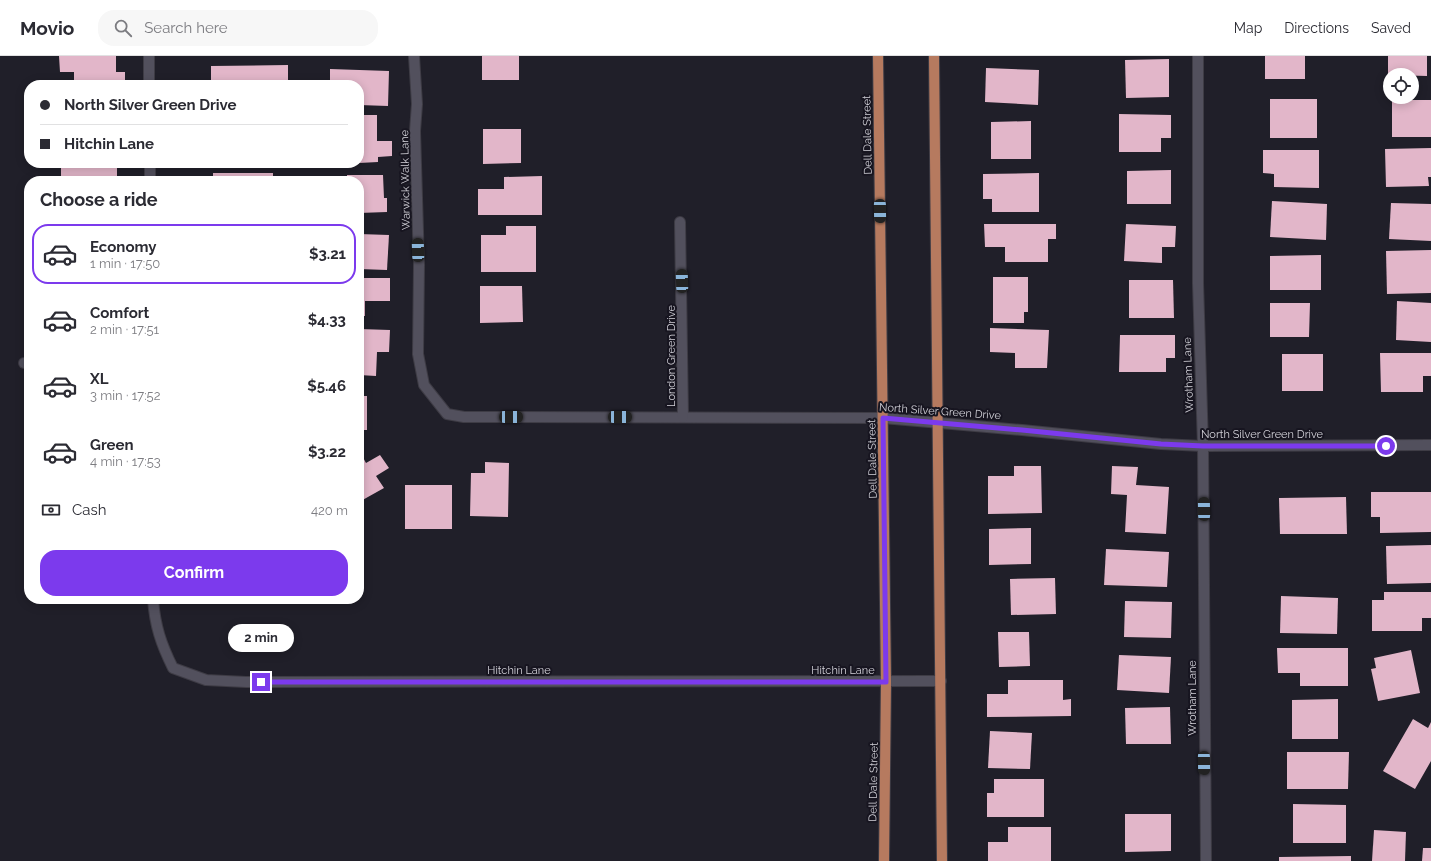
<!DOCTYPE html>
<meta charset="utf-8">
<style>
:root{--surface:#fff;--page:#f7f7f7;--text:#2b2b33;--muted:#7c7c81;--line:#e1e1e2;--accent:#7c3aed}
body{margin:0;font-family:Raleway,sans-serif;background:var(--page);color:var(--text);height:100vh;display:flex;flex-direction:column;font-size:15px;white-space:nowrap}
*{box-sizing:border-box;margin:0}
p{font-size:13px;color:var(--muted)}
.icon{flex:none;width:22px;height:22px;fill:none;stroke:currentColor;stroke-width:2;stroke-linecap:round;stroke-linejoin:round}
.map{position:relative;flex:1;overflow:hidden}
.side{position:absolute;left:24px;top:120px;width:340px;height:428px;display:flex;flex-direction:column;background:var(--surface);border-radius:16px;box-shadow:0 2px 10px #0003}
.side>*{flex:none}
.hud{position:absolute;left:24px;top:24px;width:340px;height:88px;border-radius:16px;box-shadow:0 2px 10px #0003;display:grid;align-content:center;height:88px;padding:0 16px;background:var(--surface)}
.fabs{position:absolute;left:1383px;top:12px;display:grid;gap:8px}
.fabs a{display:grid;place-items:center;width:36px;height:36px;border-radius:50%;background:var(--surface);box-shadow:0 2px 10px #0003;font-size:20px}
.end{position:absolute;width:18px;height:18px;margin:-9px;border:5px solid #7c3aed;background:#fff;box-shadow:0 0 0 2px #fff}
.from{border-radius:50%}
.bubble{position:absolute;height:28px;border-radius:14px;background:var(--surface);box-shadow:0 2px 10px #0003;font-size:13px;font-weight:700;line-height:28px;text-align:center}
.car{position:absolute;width:12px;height:24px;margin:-12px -6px;border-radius:5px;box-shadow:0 0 3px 1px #0007;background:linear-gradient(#222 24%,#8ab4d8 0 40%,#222 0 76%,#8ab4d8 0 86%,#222 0)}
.hud b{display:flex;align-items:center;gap:14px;height:38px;font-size:15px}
.hud b+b{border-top:1px solid var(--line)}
.hud i{width:10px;height:10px;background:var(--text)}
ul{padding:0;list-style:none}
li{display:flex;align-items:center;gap:12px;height:60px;margin:0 8px 6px;padding:0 8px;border:2px solid transparent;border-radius:16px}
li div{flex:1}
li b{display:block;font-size:15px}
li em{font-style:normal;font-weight:700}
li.selected{border-color:var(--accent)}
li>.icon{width:36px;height:36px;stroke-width:1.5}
h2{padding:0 16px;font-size:18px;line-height:48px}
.pay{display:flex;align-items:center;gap:10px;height:44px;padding:0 16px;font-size:15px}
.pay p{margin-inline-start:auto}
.button{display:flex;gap:8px;margin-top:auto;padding:8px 16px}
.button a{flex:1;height:46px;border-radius:16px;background:var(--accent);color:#fff;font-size:16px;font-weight:700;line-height:46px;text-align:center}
header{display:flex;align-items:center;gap:24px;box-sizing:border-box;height:56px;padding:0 20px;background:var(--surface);border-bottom:1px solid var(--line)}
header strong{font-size:19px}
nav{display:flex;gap:22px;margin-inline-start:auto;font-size:14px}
.search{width:280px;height:36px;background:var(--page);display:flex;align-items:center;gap:10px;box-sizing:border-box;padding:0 14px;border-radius:16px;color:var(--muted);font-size:15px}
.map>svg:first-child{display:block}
.building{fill:#e2b6c9}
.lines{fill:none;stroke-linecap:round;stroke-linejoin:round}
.minor-casing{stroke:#3e3c45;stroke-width:12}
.major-casing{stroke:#3e3c45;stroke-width:12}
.minor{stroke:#52505d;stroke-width:10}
.major{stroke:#b67a5f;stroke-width:10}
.route{stroke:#7c3aed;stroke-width:5}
.labels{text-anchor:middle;stroke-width:4;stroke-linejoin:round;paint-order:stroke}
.street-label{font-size:11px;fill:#d2d1d8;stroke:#171520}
</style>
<header>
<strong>Movio</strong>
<div class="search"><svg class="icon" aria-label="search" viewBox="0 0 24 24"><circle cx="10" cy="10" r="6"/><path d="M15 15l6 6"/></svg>Search here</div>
<nav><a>Map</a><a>Directions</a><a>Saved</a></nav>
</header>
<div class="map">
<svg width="1431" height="805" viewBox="0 0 1431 805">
<rect width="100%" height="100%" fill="#201f29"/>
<g class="building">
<path d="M 59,0 L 116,0 L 116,16 L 125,16 L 125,29 L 74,29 L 74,16 L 60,16 Z"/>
<rect x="482" y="0" width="37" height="24"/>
<rect x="1265" y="0" width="40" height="23"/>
<path d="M 1388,0 L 1427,0 L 1427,20 L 1390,19 L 1390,33 L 1388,33 Z"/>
<path d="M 1169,3 L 1169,41 L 1126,42 L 1125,4 Z"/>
<path d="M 288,9 L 288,29 L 211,29 L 211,10 Z"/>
<path d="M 986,12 L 1039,14 L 1038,49 L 985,46 Z"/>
<path d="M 330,13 L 389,15 L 388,50 L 359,49 L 359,29 L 330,29 Z"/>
<rect x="1270" y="43" width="47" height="39"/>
<rect x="1392" y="44" width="39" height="37"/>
<path d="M 1119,58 L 1171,59 L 1171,82 L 1161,82 L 1161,96 L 1119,96 Z"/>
<path d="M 359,59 L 377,59 L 377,85 L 392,85 L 392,100 L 378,101 L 378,106 L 359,107 Z"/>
<path d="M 1031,65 L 1031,103 L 991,103 L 991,66 Z"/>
<path d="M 483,73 L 521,73 L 521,107 L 483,108 Z"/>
<path d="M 1431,92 L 1431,121 L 1428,121 L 1429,130 L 1386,131 L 1385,93 Z"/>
<path d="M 1263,94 L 1319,94 L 1319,132 L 1274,131 L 1274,118 L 1263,117 Z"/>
<path d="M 61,107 L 117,107 L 117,123 L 124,123 L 124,125 L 61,125 Z"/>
<path d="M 1171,114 L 1171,148 L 1127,148 L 1127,115 Z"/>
<rect x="213" y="117" width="60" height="8"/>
<path d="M 1039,117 L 1039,156 L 992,156 L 992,143 L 983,143 L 983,118 Z"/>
<path d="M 347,119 L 383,119 L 384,142 L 387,142 L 387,156 L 359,157 L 359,125 L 347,125 Z"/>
<path d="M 542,120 L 542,159 L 478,159 L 478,133 L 504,133 L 504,121 Z"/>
<path d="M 1272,145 L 1327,148 L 1326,184 L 1270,181 Z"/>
<path d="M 1391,147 L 1431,148 L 1431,185 L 1389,183 Z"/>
<path d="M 984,168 L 1056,168 L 1056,183 L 1048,183 L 1048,206 L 1005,206 L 1005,191 L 985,191 Z"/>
<path d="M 1126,168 L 1176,170 L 1175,191 L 1162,191 L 1162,207 L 1124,205 Z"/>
<path d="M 506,170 L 536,170 L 536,216 L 481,216 L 481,179 L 506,179 Z"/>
<path d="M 359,178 L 389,179 L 387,214 L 359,213 Z"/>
<path d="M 1431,194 L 1431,237 L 1387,238 L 1386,195 Z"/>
<path d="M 1321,199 L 1321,234 L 1270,234 L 1270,200 Z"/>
<path d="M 993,221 L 1028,221 L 1028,256 L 1024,256 L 1024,267 L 993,267 Z"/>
<path d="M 359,222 L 390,222 L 390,245 L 365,245 L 365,260 L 359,260 Z"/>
<path d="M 1129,224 L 1173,224 L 1174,262 L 1129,262 Z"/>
<path d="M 480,230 L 522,230 L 523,266 L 480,267 Z"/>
<path d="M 1397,245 L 1431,247 L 1431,286 L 1396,284 Z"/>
<path d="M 1270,247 L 1310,247 L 1309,281 L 1270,281 Z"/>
<path d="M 990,272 L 1049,274 L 1047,312 L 1015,312 L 1015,297 L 990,296 Z"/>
<path d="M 359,273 L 390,274 L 389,296 L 377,296 L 376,320 L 359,319 Z"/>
<path d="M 1120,279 L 1175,279 L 1175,302 L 1166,302 L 1166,316 L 1119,316 Z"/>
<path d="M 1380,297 L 1431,297 L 1431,320 L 1423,320 L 1423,336 L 1381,336 Z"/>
<rect x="1282" y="298" width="41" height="37"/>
<rect x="359" y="340" width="8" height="34"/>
<path d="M 359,394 L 366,407 L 380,399 L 389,412 L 376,420 L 384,432 L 359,446 Z"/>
<path d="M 485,406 L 509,407 L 508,461 L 470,460 L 471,417 L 485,417 Z"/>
<path d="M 1014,410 L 1041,410 L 1042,457 L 988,458 L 988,420 L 1014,420 Z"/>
<path d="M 1112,410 L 1138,411 L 1136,429 L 1169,431 L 1166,478 L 1125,476 L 1127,439 L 1111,438 Z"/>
<rect x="405" y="429" width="47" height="44"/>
<path d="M 1371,436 L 1431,436 L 1431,476 L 1380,477 L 1380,461 L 1371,461 Z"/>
<path d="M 1346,441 L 1347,478 L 1280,478 L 1279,442 Z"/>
<path d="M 1031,472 L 1031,508 L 989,509 L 989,473 Z"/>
<path d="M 1431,489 L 1431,527 L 1387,528 L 1386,490 Z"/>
<path d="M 1106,493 L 1169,496 L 1167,531 L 1104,529 Z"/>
<path d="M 1055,522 L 1056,558 L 1011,559 L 1010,523 Z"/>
<path d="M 1384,536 L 1431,536 L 1431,562 L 1422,562 L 1422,575 L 1372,575 L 1372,544 L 1384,544 Z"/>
<path d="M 1281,540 L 1338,542 L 1337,578 L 1280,577 Z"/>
<path d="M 1125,545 L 1172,546 L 1171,582 L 1124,581 Z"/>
<path d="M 998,576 L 1029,576 L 1030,610 L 999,611 Z"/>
<path d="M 1277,592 L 1348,592 L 1348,630 L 1300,630 L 1300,617 L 1278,617 Z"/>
<path d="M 1411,594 L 1420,637 L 1378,645 L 1371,613 L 1376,612 L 1374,602 Z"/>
<path d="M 1119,599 L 1171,601 L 1169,637 L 1117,634 Z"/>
<path d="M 1008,624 L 1063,624 L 1063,644 L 1071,643 L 1071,660 L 987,661 L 987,638 L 1008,638 Z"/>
<path d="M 1338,643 L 1338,683 L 1292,683 L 1292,644 Z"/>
<path d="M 1170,651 L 1171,688 L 1126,688 L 1125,652 Z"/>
<path d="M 1413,663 L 1428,672 L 1431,666 L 1431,705 L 1415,733 L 1383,715 Z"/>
<path d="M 990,675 L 1032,677 L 1030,713 L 988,712 Z"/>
<path d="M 1287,696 L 1349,696 L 1348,733 L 1287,733 Z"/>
<path d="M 994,723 L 1044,723 L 1044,761 L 987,761 L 987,737 L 994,737 Z"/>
<path d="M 1293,748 L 1346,749 L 1346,787 L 1293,787 Z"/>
<path d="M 1125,758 L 1171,758 L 1171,795 L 1125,796 Z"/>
<path d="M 1008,771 L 1051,771 L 1051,805 L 988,805 L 988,786 L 1008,786 Z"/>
<path d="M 1374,774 L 1406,776 L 1405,805 L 1372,805 Z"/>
<path d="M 1423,792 L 1431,792 L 1431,805 L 1422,805 Z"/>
<path d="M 1351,800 L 1351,805 L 1279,805 L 1279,801 Z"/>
</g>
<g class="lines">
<defs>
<g id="minor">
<path d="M 149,0 L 149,29"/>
<path d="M 414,0 L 417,48 L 415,75 L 419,209 L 418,298 L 424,329 L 447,358 L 464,361 L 883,362 L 1022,374 L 1161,388 L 1203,390 L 1431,389"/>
<path d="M 1198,0 L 1198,227 L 1203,390 L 1206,805"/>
<path d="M 150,107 L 150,125"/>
<path d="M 680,166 L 683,361"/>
<path d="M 24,307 L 29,307"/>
<path d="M 153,543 C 155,570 161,588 173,612 L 206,624 L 246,626 L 941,625"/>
</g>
<g id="major">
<path d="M 878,0 L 886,626 L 884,805"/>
<path d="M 934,0 L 942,805"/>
</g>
</defs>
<use href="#minor" class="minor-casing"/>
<use href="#major" class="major-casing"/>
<use href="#minor" class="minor"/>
<use href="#major" class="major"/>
</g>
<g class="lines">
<path class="route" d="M 261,626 L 886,626 L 883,362 L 1022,374 L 1161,388 L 1203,390 L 1386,390"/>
</g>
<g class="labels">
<g class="street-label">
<text transform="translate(867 79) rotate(-91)" y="4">Dell Dale Street</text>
<text transform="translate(405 124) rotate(-91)" y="4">Warwick Walk Lane</text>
<text transform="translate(671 300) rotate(-90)" y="4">London Green Drive</text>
<text transform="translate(1188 319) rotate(-92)" y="4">Wrotham Lane</text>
<text transform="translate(940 355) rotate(4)" y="4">North Silver Green Drive</text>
<text x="1262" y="382">North Silver Green Drive</text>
<text transform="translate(872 403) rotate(-91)" y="4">Dell Dale Street</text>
<text x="519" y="618">Hitchin Lane</text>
<text x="843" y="618">Hitchin Lane</text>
<text transform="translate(1192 642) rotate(-90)" y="4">Wrotham Lane</text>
<text transform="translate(873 726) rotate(-89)" y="4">Dell Dale Street</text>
</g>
</g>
</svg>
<div class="fabs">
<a><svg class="icon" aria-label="locate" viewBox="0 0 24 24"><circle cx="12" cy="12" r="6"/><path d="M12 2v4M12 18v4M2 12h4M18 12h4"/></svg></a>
</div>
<i class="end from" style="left:1386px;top:390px"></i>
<i class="end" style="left:261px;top:626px"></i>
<div class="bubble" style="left:228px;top:568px;width:66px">2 min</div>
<i class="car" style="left:880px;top:155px;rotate:179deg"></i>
<i class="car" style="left:418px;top:194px;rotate:358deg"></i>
<i class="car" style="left:682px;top:225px;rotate:358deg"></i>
<i class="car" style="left:511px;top:361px;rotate:90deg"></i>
<i class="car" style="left:620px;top:361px;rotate:90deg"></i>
<i class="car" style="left:1204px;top:453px;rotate:359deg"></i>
<i class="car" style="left:1204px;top:707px;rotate:179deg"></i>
<div class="hud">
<b><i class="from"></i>North Silver Green Drive</b>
<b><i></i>Hitchin Lane</b>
</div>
<section class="side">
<h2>Choose a ride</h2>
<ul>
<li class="selected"><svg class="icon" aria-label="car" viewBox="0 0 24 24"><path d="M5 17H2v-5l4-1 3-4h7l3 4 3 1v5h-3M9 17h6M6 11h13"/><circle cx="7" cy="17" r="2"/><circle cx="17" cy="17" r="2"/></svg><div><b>Economy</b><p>1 min · 17:50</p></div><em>$3.21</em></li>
<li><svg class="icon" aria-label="car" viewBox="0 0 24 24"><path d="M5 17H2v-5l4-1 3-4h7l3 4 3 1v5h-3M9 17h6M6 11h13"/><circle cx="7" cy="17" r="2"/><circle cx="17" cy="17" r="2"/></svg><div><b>Comfort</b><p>2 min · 17:51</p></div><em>$4.33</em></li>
<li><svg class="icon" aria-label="car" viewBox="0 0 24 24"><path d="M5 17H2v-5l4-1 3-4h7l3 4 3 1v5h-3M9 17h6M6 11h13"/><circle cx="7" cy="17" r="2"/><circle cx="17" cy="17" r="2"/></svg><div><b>XL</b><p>3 min · 17:52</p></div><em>$5.46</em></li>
<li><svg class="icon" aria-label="car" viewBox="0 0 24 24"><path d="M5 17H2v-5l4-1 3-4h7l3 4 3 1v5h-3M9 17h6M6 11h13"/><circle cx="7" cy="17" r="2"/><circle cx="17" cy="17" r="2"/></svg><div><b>Green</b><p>4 min · 17:53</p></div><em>$3.22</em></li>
</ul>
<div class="pay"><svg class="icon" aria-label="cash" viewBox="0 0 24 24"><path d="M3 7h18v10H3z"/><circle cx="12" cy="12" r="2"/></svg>Cash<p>420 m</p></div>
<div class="button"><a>Confirm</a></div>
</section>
</div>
